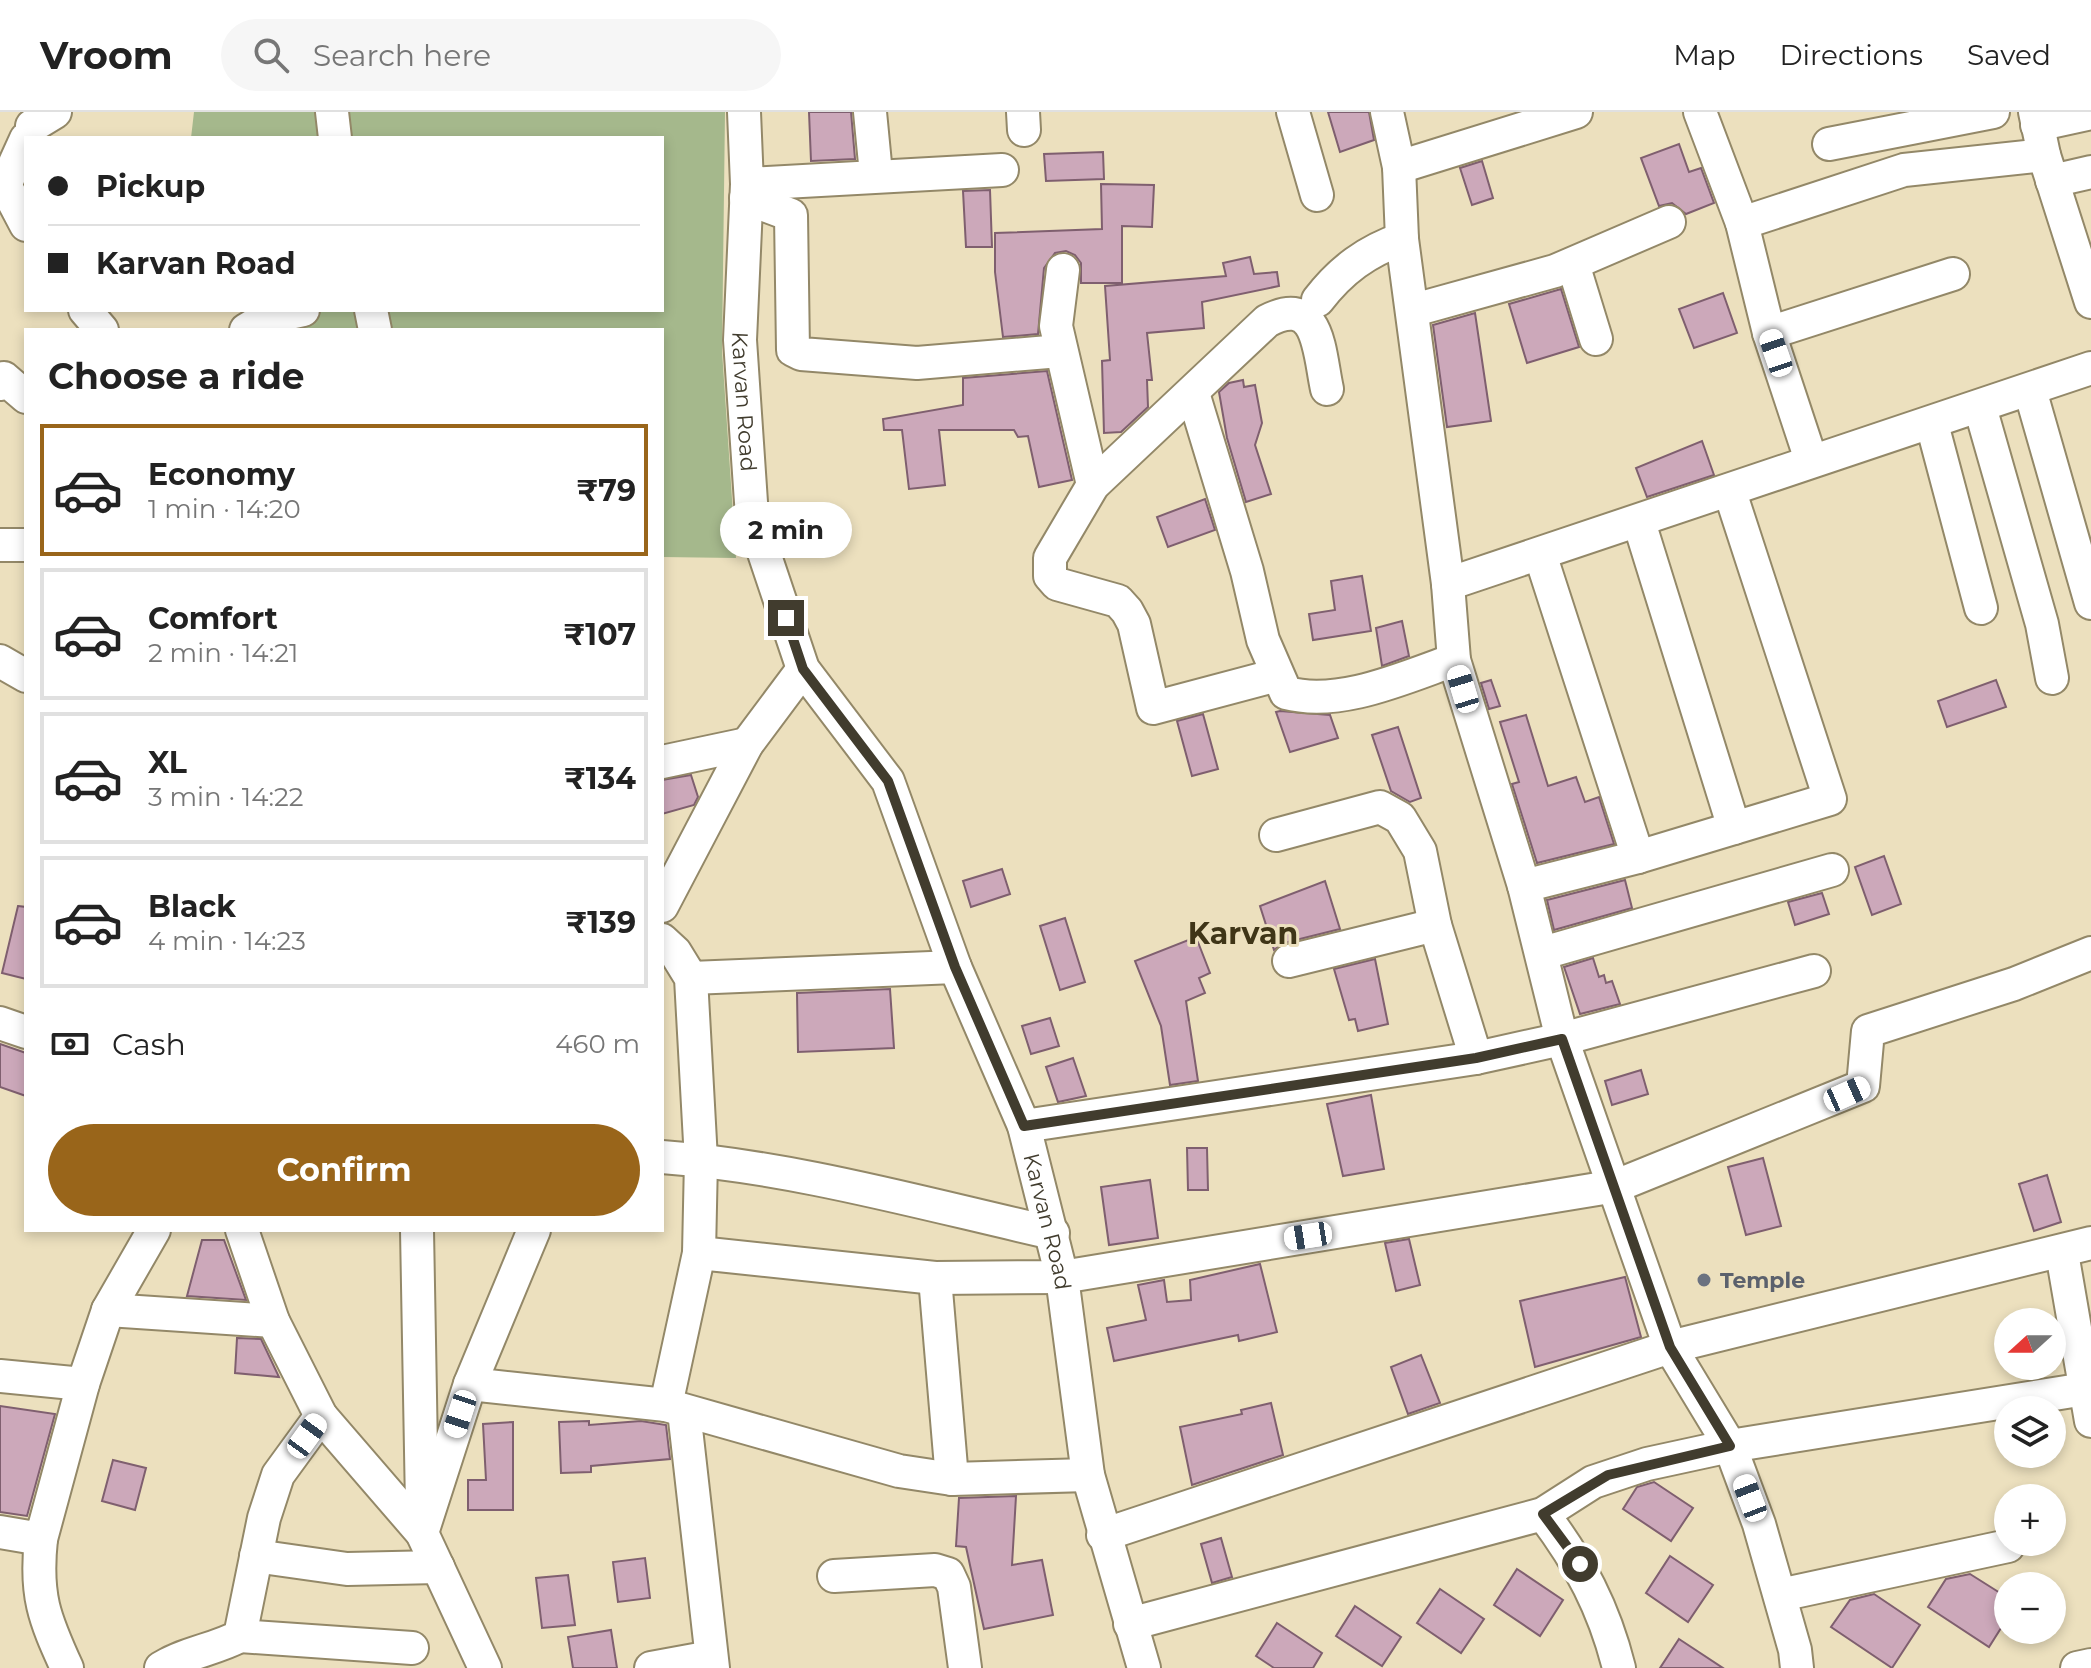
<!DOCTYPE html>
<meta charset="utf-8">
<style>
:root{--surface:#fff;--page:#f6f6f6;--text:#222;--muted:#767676;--line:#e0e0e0;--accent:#99651a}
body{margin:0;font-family:Montserrat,sans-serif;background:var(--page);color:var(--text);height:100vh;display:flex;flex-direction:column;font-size:30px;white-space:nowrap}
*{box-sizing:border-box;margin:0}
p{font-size:26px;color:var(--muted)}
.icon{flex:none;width:44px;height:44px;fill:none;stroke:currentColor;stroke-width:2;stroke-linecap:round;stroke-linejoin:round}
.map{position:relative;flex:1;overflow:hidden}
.details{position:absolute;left:24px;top:216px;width:640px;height:904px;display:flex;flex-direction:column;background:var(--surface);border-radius:0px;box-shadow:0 4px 12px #0003}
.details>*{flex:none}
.banner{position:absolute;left:24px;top:24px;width:640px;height:176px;border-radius:0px;box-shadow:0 4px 12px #0003;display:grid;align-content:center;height:176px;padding:0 24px;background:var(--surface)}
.needle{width:52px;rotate:249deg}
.buttons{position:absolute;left:1994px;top:1196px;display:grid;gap:16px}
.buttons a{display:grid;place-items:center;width:72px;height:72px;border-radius:50%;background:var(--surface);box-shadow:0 4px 12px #0003;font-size:40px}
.end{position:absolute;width:36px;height:36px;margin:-18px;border:10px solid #413c2e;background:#fff;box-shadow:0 0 0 4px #fff}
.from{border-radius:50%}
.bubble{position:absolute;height:56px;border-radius:28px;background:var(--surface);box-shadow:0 4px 12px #0003;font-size:26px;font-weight:700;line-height:56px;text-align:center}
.car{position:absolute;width:24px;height:48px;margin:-24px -12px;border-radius:10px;box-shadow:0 0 6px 2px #0007;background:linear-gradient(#fff 24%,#345 0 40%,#fff 0 76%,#345 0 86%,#fff 0)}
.banner b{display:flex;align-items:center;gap:28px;height:76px;font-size:30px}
.banner b+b{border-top:2px solid var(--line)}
.banner i{width:20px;height:20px;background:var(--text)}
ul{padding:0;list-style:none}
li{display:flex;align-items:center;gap:24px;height:132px;margin:0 16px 12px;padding:0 8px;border:4px solid var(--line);border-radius:0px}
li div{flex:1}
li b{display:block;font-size:30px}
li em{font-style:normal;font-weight:700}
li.on{border-color:var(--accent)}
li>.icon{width:72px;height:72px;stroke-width:1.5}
h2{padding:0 24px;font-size:36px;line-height:96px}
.pay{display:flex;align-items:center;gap:20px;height:88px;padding:0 24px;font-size:30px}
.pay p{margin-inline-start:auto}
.cta{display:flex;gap:16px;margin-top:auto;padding:16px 24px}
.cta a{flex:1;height:92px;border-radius:48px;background:var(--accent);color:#fff;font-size:32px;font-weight:700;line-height:92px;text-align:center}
header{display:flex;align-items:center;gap:48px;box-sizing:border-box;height:112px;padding:0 40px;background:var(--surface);border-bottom:2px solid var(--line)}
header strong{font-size:38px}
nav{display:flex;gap:44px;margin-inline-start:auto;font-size:28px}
.search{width:560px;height:72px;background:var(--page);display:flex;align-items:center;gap:20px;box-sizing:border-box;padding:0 28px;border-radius:44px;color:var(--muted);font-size:30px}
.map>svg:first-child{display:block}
.green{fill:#a5b88c}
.building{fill:#cca8ba;stroke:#7f5f6f;stroke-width:2}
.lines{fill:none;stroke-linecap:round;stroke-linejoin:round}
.minor-casing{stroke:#938868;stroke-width:36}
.minor{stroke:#fff;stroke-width:32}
.route{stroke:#413c2e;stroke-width:10}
.worship-dot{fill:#6b7280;stroke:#ece0be;stroke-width:3}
.labels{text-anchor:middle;stroke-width:6;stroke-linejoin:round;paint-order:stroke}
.street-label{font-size:22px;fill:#413c2e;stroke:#ece0be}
.worship-label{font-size:22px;font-weight:bold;fill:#5b616d;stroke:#ece0be;text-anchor:start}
.district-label{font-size:30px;font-weight:bold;fill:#3f3517;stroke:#ece0be}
</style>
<header>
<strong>Vroom</strong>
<div class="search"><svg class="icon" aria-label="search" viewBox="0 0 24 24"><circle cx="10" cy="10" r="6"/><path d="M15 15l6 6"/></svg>Search here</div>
<nav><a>Map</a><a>Directions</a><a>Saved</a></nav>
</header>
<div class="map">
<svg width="2091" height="1556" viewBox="0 0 2091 1556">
<rect width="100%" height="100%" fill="#ece0be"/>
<path class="green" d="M 194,0 L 725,0 L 722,239 L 736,446 L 662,445 L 662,218 L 251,218 L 252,198 L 662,198 L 662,26 L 191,26 Z"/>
<g class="building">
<path d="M 809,0 L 851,0 L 855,47 L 811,49 Z"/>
<path d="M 1328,0 L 1369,0 L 1374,28 L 1340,40 Z"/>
<path d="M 1679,32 L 1689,60 L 1701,56 L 1714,91 L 1686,102 L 1672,91 L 1659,94 L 1641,46 Z"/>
<path d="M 1103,40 L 1104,67 L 1046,69 L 1044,42 Z"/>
<path d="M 1482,49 L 1493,86 L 1472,93 L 1460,56 Z"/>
<path d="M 1101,72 L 1154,73 L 1152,115 L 1122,114 L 1122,171 L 1081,171 L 1081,151 L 1075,143 L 1066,139 L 1055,141 L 1044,156 L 1038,222 L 1003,225 L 995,160 L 995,121 L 1102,117 Z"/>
<path d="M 990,78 L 992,135 L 966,135 L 963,79 Z"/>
<path d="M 1250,145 L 1254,162 L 1277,160 L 1279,174 L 1202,190 L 1204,216 L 1147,221 L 1152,268 L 1147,268 L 1148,295 L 1121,320 L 1104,321 L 1102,249 L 1110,248 L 1105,174 L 1226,164 L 1223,151 Z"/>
<path d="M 1561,177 L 1579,235 L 1527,251 L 1509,192 Z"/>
<path d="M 1723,181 L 1737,221 L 1694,236 L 1679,197 Z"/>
<path d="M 1475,201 L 1491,309 L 1447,315 L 1433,213 Z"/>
<path d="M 1047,259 L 1072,368 L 1039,375 L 1028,324 L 1018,325 L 1014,318 L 939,318 L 945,373 L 909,377 L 902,318 L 884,318 L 883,307 L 963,293 L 963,266 Z"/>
<path d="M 1243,268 L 1244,275 L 1255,273 L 1262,311 L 1255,333 L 1271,382 L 1246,390 L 1227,326 L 1219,280 L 1229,271 Z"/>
<path d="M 1702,329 L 1714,363 L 1647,385 L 1636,356 Z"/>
<path d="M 1205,387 L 1215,418 L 1168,435 L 1157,405 Z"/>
<path d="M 1362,464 L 1371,519 L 1313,528 L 1309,502 L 1335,498 L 1331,469 Z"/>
<path d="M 1402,509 L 1409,544 L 1382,554 L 1376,516 Z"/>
<path d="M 1491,568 L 1500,594 L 1489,597 L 1481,571 Z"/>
<path d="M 1996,568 L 2006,595 L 1947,615 L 1938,589 Z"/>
<path d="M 1280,599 L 1330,603 L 1338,626 L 1290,640 L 1276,600 Z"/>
<path d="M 1203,602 L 1218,657 L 1192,664 L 1177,609 Z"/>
<path d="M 1526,603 L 1548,674 L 1576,665 L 1585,690 L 1599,685 L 1614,732 L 1537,751 L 1512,672 L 1519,670 L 1500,610 Z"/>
<path d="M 1398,615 L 1421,686 L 1410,690 L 1391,679 L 1372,623 Z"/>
<path d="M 691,663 L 698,685 L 694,693 L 662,702 L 662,668 Z"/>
<path d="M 1884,744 L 1901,792 L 1872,803 L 1855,755 Z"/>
<path d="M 1002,757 L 1010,782 L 971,795 L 963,769 Z"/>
<path d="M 1625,768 L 1632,796 L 1554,818 L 1547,788 Z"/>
<path d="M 1325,769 L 1340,817 L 1284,831 L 1274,838 L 1260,794 Z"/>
<path d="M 1822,781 L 1829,802 L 1795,813 L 1788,790 Z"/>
<path d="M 18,794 L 26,795 L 26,867 L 2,861 Z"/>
<path d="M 1065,806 L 1085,870 L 1060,878 L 1040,814 Z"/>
<path d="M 1196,825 L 1210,861 L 1199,866 L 1205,881 L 1186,889 L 1198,969 L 1170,973 L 1161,914 L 1135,849 Z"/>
<path d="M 1593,846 L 1599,865 L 1604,863 L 1606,871 L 1612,869 L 1620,892 L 1580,902 L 1564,855 Z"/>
<path d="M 1375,847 L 1388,912 L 1358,919 L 1355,907 L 1349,908 L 1334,857 Z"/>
<path d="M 890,877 L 894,936 L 798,940 L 797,881 Z"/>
<path d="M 1050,906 L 1059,934 L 1031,942 L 1022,914 Z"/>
<path d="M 0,932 L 26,941 L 26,984 L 0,975 Z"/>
<path d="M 1073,946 L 1086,984 L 1058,990 L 1046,955 Z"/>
<path d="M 1641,958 L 1648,982 L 1612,993 L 1605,969 Z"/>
<path d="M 1371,983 L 1384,1057 L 1343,1064 L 1327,992 Z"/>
<path d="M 1187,1036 L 1207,1036 L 1208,1078 L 1188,1078 Z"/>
<path d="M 1763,1046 L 1781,1114 L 1746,1123 L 1728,1055 Z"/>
<path d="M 2047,1063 L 2061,1110 L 2034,1119 L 2019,1072 Z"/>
<path d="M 1150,1068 L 1158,1126 L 1109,1133 L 1101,1075 Z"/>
<path d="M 1409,1127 L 1420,1173 L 1396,1179 L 1385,1131 Z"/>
<path d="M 202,1128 L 224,1128 L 246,1188 L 187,1184 Z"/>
<path d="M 1260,1152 L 1277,1220 L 1239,1229 L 1238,1223 L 1114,1249 L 1107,1216 L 1146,1208 L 1138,1173 L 1164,1168 L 1167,1190 L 1191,1188 L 1190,1168 Z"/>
<path d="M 1625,1165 L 1641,1225 L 1535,1255 L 1520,1189 Z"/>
<path d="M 237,1226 L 261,1227 L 279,1265 L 235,1261 Z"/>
<path d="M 1421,1243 L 1440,1291 L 1408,1302 L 1391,1255 Z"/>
<path d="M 1271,1291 L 1283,1343 L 1192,1373 L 1180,1315 L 1242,1302 L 1241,1298 Z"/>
<path d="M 0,1294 L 55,1302 L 27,1404 L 0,1400 Z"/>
<path d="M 589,1309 L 589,1313 L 641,1309 L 666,1313 L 670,1347 L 591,1354 L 591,1360 L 561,1361 L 559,1310 Z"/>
<path d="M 513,1310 L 513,1398 L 468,1398 L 468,1368 L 486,1368 L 483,1312 Z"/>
<path d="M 113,1348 L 146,1356 L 135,1398 L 102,1389 Z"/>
<path d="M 1654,1370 L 1693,1396 L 1671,1429 L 1623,1397 L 1637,1375 Z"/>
<path d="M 1016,1384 L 1012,1453 L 1042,1448 L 1053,1503 L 984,1517 L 966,1435 L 956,1434 L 959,1386 Z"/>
<path d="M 1221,1426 L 1232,1465 L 1212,1471 L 1201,1432 Z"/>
<path d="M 1670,1444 L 1713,1473 L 1688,1510 L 1646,1481 Z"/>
<path d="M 645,1446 L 650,1486 L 618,1490 L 613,1450 Z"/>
<path d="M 1517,1457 L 1563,1488 L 1540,1524 L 1494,1493 Z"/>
<path d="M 1970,1462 L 2008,1486 L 2008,1505 L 1989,1535 L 1928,1495 L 1946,1467 Z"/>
<path d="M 568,1463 L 575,1513 L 542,1516 L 536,1466 Z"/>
<path d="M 1440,1477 L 1484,1507 L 1461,1541 L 1417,1511 Z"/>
<path d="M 1874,1482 L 1920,1513 L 1892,1556 L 1831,1515 L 1850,1488 Z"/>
<path d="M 1355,1494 L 1401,1525 L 1382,1554 L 1336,1524 Z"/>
<path d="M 1277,1511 L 1322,1541 L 1313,1556 L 1274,1556 L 1256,1544 Z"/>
<path d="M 611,1518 L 617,1556 L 573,1556 L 568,1525 Z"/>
<path d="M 1679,1527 L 1723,1556 L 1660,1556 Z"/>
</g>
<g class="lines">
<defs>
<g id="minor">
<path d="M 332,0 L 335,26"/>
<path id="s1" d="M 744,0 L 747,72 L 740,228 L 752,405 L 803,557 L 888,669 L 955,855 L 1024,1014 L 1062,1165 L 1088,1363 L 1144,1556"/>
<path d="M 870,0 L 876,62"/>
<path d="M 1023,0 L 1024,18"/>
<path d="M 1293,0 L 1317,83"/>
<path d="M 1387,0 L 1399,55 L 1402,127 L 1448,472 L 1454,548 L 1524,774 L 1562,927 L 1670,1235 L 1730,1334 L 1759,1412 L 1795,1538 L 1797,1556"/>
<path d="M 1700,0 L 1742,111 L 1769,221 L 1811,348"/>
<path d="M 2035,0 L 2044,43 L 2091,190"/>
<path d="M 2037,13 L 2091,1"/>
<path d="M 32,14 L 55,0"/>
<path d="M 1829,32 L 1993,0"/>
<path d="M 1399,55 L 1576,0"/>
<path d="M 2052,69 L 2091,60"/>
<path d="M 747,72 L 1002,58"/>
<path d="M 5,73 L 26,27"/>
<path d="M 0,79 L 5,73 L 26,113"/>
<path d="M 746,86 L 791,103 L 793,238 L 801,242 L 917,251 L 1060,239"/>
<path d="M 1742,111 L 1904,58 L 2044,43"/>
<path d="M 1573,152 L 1596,227"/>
<path d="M 1063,158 L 1056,214 L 1093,373"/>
<path d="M 1318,188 C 1341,158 1367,139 1402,127"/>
<path d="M 85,198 L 102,218"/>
<path d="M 371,198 L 375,218"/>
<path d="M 1414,198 L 1555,159 L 1669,110"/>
<path d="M 246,218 L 266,206 L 303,198"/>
<path d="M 1769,221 L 1953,162"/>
<path d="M 0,272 L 4,266 L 26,285"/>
<path d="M 2030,278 L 2091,491"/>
<path d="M 1193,281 L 1247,459 L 1263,528 L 1286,581 C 1340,595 1403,566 1454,548"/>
<path d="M 1980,295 L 2042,512 L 2052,566"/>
<path d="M 1932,312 L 1981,496"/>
<path d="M 1639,410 L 1734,716"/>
<path d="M 0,433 L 26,433"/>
<path d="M 1540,442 L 1638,745"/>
<path d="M 1448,472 L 2091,256"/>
<path d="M 0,549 L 26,564"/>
<path d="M 1277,563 L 1153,596 L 1134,512 L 1127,499 L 1118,489 L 1057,472 L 1050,464 L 1050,446 L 1093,373 L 1267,209 C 1320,181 1319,241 1327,277"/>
<path d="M 662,650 L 747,632"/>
<path d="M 1276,723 L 1380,695 L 1400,706 L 1420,739 L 1435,813 L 1476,946"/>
<path d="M 1524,774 L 1638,745 L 1830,687 L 1730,380"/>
<path d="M 662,794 L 747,632 L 803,557"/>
<path d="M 662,828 L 675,840 L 691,866 L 701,1048 L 699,1141 L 666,1293"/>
<path d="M 1543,841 L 1832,758"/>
<path d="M 1289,849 L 1435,813"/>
<path d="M 691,866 L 955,855"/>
<path d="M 0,911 L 26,920"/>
<path d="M 1024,1014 L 1476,946 L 1562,927 L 1814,859"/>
<path d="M 662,1045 C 794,1055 924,1092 1053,1121"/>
<path d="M 242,1118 L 273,1209 L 321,1304 L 422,1421 L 485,1556"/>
<path d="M 417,1118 L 422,1394"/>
<path d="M 699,1141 L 935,1166 L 1062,1165 L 1616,1074 L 1863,974 L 1868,919 L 2014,872 L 2091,841"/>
<path d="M 2062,1141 L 2091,1309"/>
<path d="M 935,1166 L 952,1367"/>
<path d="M 108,1198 L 273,1209"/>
<path d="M 0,1264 L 83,1272"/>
<path d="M 470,1272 L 666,1293 L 899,1359 L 952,1367 L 1088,1363"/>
<path d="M 684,1299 L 713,1556"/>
<path d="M 1543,1402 C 1580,1451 1604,1496 1619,1556"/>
<path d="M 0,1420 L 41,1427 L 83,1272 L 108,1198 L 154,1118"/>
<path d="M 422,1421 L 470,1272 L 534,1118"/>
<path d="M 1103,1423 L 1670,1235 L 2091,1131"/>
<path d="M 41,1427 C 35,1483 44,1506 67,1556"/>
<path d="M 256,1444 L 347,1457 L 438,1455"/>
<path d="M 834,1464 L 935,1458 L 948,1462 L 954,1475 L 965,1556"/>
<path d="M 1780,1483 L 2008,1434"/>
<path d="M 1130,1512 L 1543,1402 L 1593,1370 L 1647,1352 L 1730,1334 L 2085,1277"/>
<path d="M 240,1524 L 412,1536"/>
<path d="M 161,1556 C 187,1540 214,1538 240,1524 L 264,1406 L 278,1363 L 321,1304"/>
<path d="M 651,1556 L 711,1545"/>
<path d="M 2077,1556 L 2091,1553"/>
</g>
</defs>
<use href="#minor" class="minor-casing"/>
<use href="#minor" class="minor"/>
</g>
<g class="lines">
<path class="route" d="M 786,506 L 803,557 L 888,669 L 955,855 L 1024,1014 L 1476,946 L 1562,927 L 1670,1235 L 1730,1334 L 1608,1363 L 1543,1402 L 1580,1452"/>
</g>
<circle class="worship-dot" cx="1704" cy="1168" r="8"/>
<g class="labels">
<g class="street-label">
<text dy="8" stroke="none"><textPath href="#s1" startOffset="290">Karvan Road</textPath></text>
<text dy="8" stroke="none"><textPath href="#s1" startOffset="1176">Karvan Road</textPath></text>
</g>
<g class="worship-label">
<text x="1720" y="1176">Temple</text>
</g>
<g class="district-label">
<text x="1243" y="832">Karvan</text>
</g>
</g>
</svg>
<div class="buttons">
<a><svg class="needle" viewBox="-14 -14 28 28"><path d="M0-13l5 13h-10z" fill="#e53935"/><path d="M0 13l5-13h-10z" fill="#767676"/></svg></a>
<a><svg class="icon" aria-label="layers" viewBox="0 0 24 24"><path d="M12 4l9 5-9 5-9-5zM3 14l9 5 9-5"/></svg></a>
<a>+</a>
<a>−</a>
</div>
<i class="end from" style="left:1580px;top:1452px"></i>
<i class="end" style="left:786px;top:506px"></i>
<div class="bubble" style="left:720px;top:390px;width:132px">2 min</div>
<i class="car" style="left:1776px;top:241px;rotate:341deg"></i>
<i class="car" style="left:1463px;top:577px;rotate:343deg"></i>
<i class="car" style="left:1847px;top:982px;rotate:66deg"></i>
<i class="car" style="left:1308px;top:1124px;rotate:261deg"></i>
<i class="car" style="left:460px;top:1302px;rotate:198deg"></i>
<i class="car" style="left:307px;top:1324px;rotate:36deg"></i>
<i class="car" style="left:1750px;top:1386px;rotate:339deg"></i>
<div class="banner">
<b><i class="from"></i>Pickup</b>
<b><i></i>Karvan Road</b>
</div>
<section class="details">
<h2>Choose a ride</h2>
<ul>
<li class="on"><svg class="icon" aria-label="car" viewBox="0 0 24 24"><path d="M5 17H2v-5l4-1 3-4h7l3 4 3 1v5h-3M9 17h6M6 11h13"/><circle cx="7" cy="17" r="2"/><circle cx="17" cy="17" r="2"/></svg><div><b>Economy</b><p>1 min · 14:20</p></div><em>₹79</em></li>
<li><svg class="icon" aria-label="car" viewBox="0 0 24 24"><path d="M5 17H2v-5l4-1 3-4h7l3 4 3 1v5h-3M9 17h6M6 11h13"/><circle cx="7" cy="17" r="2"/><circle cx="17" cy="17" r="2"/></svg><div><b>Comfort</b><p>2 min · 14:21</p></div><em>₹107</em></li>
<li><svg class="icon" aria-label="car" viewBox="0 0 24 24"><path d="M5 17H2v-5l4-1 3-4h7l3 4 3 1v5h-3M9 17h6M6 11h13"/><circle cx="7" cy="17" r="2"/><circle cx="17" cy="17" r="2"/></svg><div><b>XL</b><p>3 min · 14:22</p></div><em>₹134</em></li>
<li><svg class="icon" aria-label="car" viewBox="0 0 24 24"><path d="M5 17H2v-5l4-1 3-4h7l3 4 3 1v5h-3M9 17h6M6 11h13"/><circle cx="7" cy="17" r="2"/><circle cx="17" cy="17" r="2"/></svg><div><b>Black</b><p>4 min · 14:23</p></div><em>₹139</em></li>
</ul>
<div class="pay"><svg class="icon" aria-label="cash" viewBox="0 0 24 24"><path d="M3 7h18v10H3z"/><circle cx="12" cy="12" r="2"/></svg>Cash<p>460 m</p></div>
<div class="cta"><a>Confirm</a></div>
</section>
</div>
